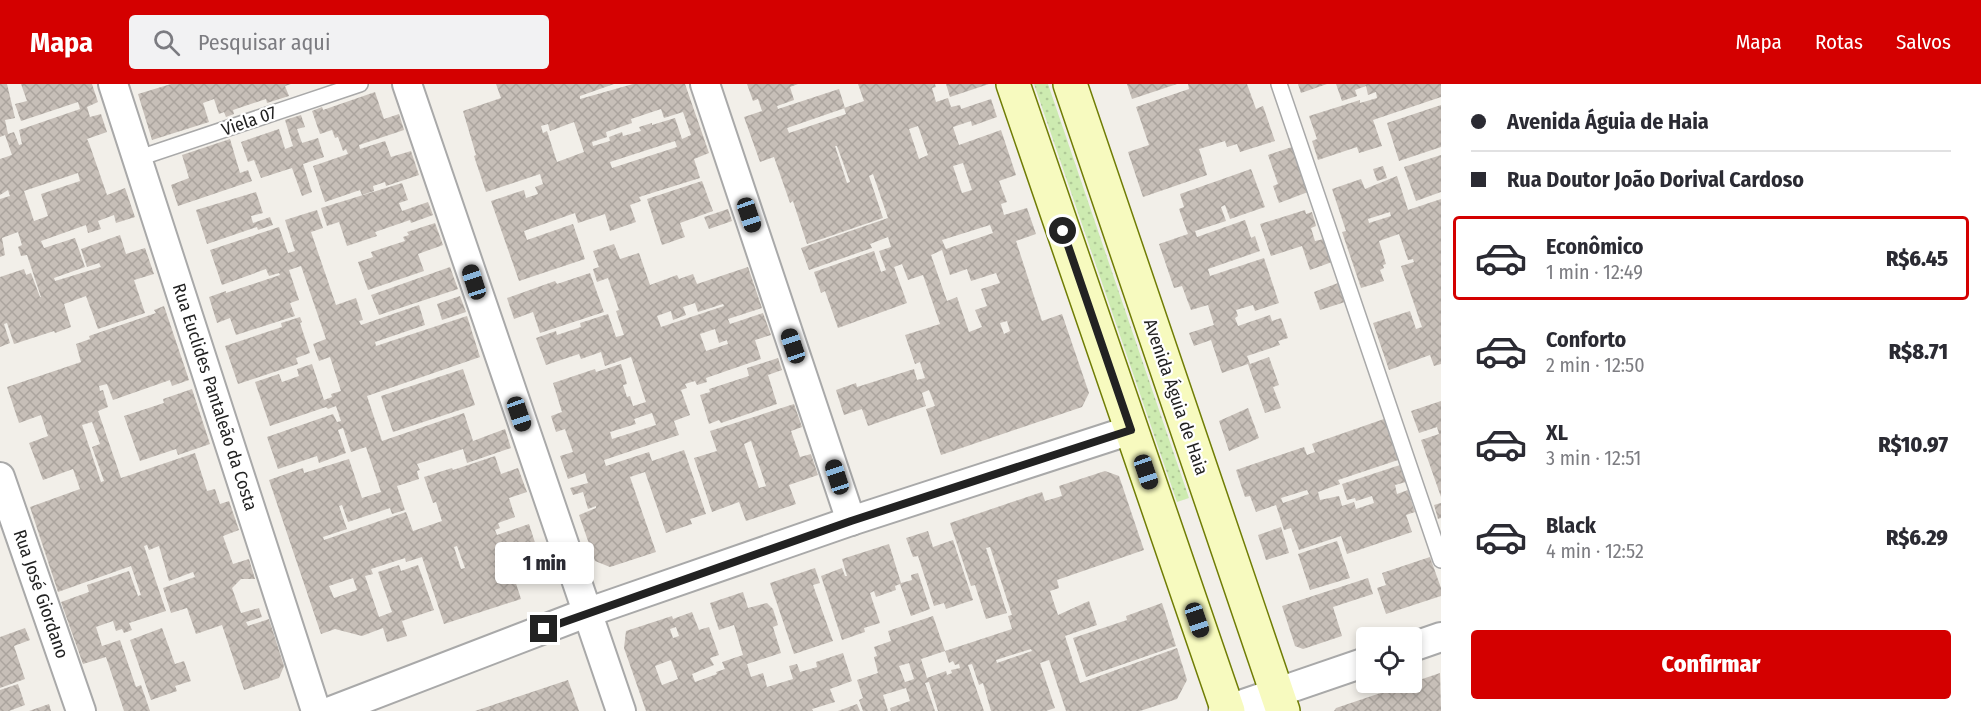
<!DOCTYPE html>
<html lang="pt">
<meta charset="utf-8">
<style>
:root{--surface:#fff;--page:#f2f2f3;--text:#2b2b33;--muted:#7c7c81;--line:#e1e1e2;--accent:#d40000}
body{margin:0;font-family:"Fira Sans Condensed",sans-serif;background:var(--page);color:var(--text);height:100vh;display:flex;flex-direction:column;font-size:22px;white-space:nowrap}
*{box-sizing:border-box;margin:0}
p{font-size:20px;color:var(--muted)}
.icon{flex:none;width:33px;height:33px;fill:none;stroke:currentColor;stroke-width:2;stroke-linecap:round;stroke-linejoin:round}
.map{position:relative;flex:1;overflow:hidden}
.details{display:flex;flex-direction:column;background:var(--surface);width:540px}
.details>*{flex:none}
.hud{display:grid;align-content:center;height:132px;padding:0 30px;background:var(--surface)}
.tools{position:absolute;left:1356px;top:543px;display:grid;gap:12px}
.tools a{display:grid;place-items:center;width:66px;height:66px;border-radius:6px;background:var(--surface);box-shadow:0 3px 9px #0003;font-size:30px}
.end{position:absolute;width:27px;height:27px;margin:-14px;border:8px solid #222;background:#fff;box-shadow:0 0 0 3px #fff}
.from{border-radius:50%}
.bubble{position:absolute;height:42px;border-radius:6px;background:var(--surface);box-shadow:0 3px 9px #0003;font-size:20px;font-weight:800;line-height:42px;text-align:center}
.car{position:absolute;width:18px;height:36px;margin:-18px -9px;border-radius:8px;box-shadow:0 0 4px 2px #0007;background:linear-gradient(#222 24%,#8ab4d8 0 40%,#222 0 76%,#8ab4d8 0 86%,#222 0)}
.hud b{display:flex;align-items:center;gap:21px;height:57px;font-size:22px}
.hud b+b{border-top:2px solid var(--line)}
.hud i{width:15px;height:15px;background:var(--text)}
ul{padding:0;list-style:none}
li{display:flex;align-items:center;gap:18px;height:84px;margin:0 12px 9px;padding:0 18px;border:3px solid transparent;border-radius:6px}
li div{flex:1}
li b{display:block;font-size:22px}
li em{font-style:normal;font-weight:800}
li.current{border-color:var(--accent)}
li>.icon{width:54px;height:54px;stroke-width:1.5}
.primary-button{display:flex;gap:12px;margin-top:auto;padding:12px 30px}
.primary-button a{flex:1;height:69px;border-radius:6px;background:var(--accent);color:#fff;font-size:24px;font-weight:800;line-height:69px;text-align:center}
header{display:flex;align-items:center;gap:36px;box-sizing:border-box;height:84px;padding:0 30px;background:var(--accent);color:#fff}
header strong{font-size:28px}
nav{display:flex;gap:33px;margin-inline-start:auto;font-size:21px}
.search{width:420px;height:54px;background:var(--page);display:flex;align-items:center;gap:15px;box-sizing:border-box;padding:0 21px;border-radius:6px;color:var(--muted);font-size:22px}
main{display:flex;flex:1;min-height:0}
.map>svg:first-child{display:block}
.garden{fill:url(#garden-dots)}
.building{fill:url(#building-cross-hatch);fill-rule:evenodd}
.lines{fill:none;stroke-linecap:round;stroke-linejoin:round}
.lane-casing{stroke:#a9a9a9;stroke-width:18}
.street-casing{stroke:#a9a9a9;stroke-width:32}
.secondary-casing{stroke:#707d05;stroke-width:36}
.lane{stroke:#fff;stroke-width:15}
.street{stroke:#fff;stroke-width:28}
.secondary{stroke:#f7fabf;stroke-width:33}
.route{stroke:#222;stroke-width:8}
.labels{text-anchor:middle;stroke-width:4.5;stroke-linejoin:round;paint-order:stroke}
.street-label{font-size:18px;fill:#222;stroke:#fff}
</style>
<header>
<strong>Mapa</strong>
<div class="search"><svg class="icon" aria-label="search" viewBox="0 0 24 24"><circle cx="10" cy="10" r="6"/><path d="M15 15l6 6"/></svg>Pesquisar aqui</div>
<nav><a>Mapa</a><a>Rotas</a><a>Salvos</a></nav>
</header>
<main>
<div class="map">
<svg width="1441" height="627" viewBox="0 0 1441 627">
<defs>
<pattern id="garden-dots" width="8" height="8" patternUnits="userSpaceOnUse" patternTransform="scale(1.5)"><rect width="8" height="8" fill="#cdebb0"/><path d="M2 2h.1M6 6h.1" fill="none" stroke="#b0c997" stroke-width="1.8" stroke-linecap="round"/></pattern>
<pattern id="building-cross-hatch" width="8" height="8" patternUnits="userSpaceOnUse" patternTransform="scale(1.5)"><rect width="8" height="8" fill="#c7bfb8"/><path d="M0 0l8 8M0 8l8-8" fill="none" stroke="#aba49e"/></pattern>
</defs>
<rect width="100%" height="100%" fill="#f2efe9"/>
<path class="garden" d="M 1034,0 L 1048,0 L 1189,414 L 1177,418 Z"/>
<g class="building">
<path d="M 0,0 L 7,0 L 15,34 L 5,36 L 8,50 L 14,48 L 19,61 L 22,60 L 19,46 L 80,25 L 78,18 L 21,37 L 15,20 L 27,17 L 21,0 L 92,0 L 98,18 L 87,23 L 90,33 L 101,30 L 107,48 L 87,55 L 89,59 L 107,111 L 125,104 L 135,133 L 116,139 L 114,131 L 98,137 L 101,145 L 88,149 L 86,141 L 41,157 L 44,164 L 75,154 L 85,183 L 54,194 L 55,197 L 101,183 L 99,179 L 87,183 L 81,165 L 120,151 L 126,170 L 145,164 L 154,190 L 134,196 L 145,229 L 98,245 L 86,212 L 64,220 L 71,243 L 55,249 L 54,247 L 14,260 L 7,239 L 4,240 L 10,259 L 0,263 L 0,193 L 24,185 L 26,191 L 31,189 L 40,213 L 41,213 L 27,171 L 21,172 L 18,163 L 22,161 L 18,148 L 2,154 L 5,171 L 0,173 L 0,115 L 10,112 L 8,106 L 0,111 L 0,75 L 12,71 L 5,51 L 0,53 ZM 78,89 L 80,97 L 41,110 L 48,132 L 34,137 L 24,107 Z"/>
<path d="M 171,0 L 291,0 L 285,2 L 289,12 L 267,19 L 266,15 L 233,26 L 234,30 L 226,33 L 224,28 L 219,30 L 214,15 L 203,19 L 209,38 L 152,56 L 138,10 Z"/>
<path d="M 496,0 L 614,0 L 580,12 L 580,15 L 633,0 L 685,0 L 709,69 L 694,75 L 700,94 L 639,113 L 641,117 L 630,121 L 636,138 L 610,147 L 605,130 L 578,139 L 575,129 L 524,147 L 527,156 L 573,140 L 585,175 L 519,197 L 491,117 L 524,106 L 526,114 L 538,110 L 535,103 L 543,100 L 540,90 L 486,108 L 474,72 L 476,71 L 463,27 L 501,14 ZM 661,25 L 664,34 L 683,28 L 691,51 L 682,55 L 675,34 L 652,41 L 652,39 L 639,43 L 641,47 L 623,52 L 622,48 L 609,53 L 610,57 L 593,62 L 592,58 L 607,53 L 606,48 L 632,39 L 631,35 ZM 574,38 L 584,68 L 557,78 L 547,47 L 543,49 L 541,42 L 548,40 L 550,47 ZM 675,57 L 677,63 L 612,84 L 610,78 Z"/>
<path d="M 747,0 L 798,0 L 790,3 L 794,16 L 777,22 L 778,25 L 839,5 L 845,24 L 787,44 L 789,49 L 846,30 L 844,24 L 864,17 L 858,0 L 935,0 L 936,3 L 932,4 L 936,18 L 948,14 L 951,23 L 960,21 L 961,25 L 991,15 L 997,33 L 972,42 L 971,37 L 953,43 L 959,61 L 1001,46 L 1016,91 L 999,97 L 1007,118 L 1001,120 L 1004,131 L 1027,124 L 1036,150 L 1016,157 L 1042,237 L 1062,230 L 1089,309 L 1082,323 L 941,371 L 926,325 L 935,322 L 929,306 L 922,309 L 926,322 L 868,342 L 862,325 L 844,331 L 836,306 L 856,299 L 857,303 L 914,285 L 917,296 L 925,294 L 920,278 L 915,280 L 905,251 L 940,240 L 923,191 L 908,196 L 902,180 L 894,183 L 907,219 L 838,244 L 825,207 L 821,209 L 814,188 L 874,167 L 881,188 L 886,186 L 879,167 L 891,163 L 888,153 L 870,160 L 872,164 L 809,186 L 801,164 L 888,134 L 873,90 L 869,92 L 883,134 L 807,160 L 793,117 L 790,119 L 774,73 L 760,78 L 744,33 L 762,27 L 758,15 L 753,17 ZM 918,42 L 928,71 L 919,75 L 909,45 ZM 835,62 L 837,62 L 850,98 L 847,99 ZM 963,79 L 972,106 L 962,109 L 953,82 ZM 990,141 L 993,149 L 946,165 L 942,156 ZM 942,166 L 950,191 L 967,185 L 971,197 L 996,189 L 1000,199 L 981,205 L 987,222 L 975,226 L 982,243 L 969,248 L 957,213 L 947,217 L 931,171 ZM 1007,237 L 1010,247 L 1004,250 L 1000,239 Z"/>
<path d="M 946,0 L 989,0 L 950,13 Z"/>
<path d="M 1127,0 L 1177,0 L 1132,15 Z"/>
<path d="M 1188,0 L 1247,0 L 1256,25 L 1263,22 L 1275,57 L 1240,68 L 1237,60 L 1227,63 L 1225,57 L 1199,65 L 1207,91 L 1143,113 L 1128,68 L 1149,61 L 1136,23 L 1189,5 Z"/>
<path d="M 1298,0 L 1327,0 L 1301,9 Z"/>
<path d="M 1336,0 L 1441,0 L 1441,13 L 1373,36 L 1382,62 L 1359,69 L 1357,63 L 1318,76 L 1312,57 L 1317,55 L 1309,32 L 1360,16 L 1360,19 L 1377,14 L 1376,8 L 1368,11 L 1366,2 L 1355,6 L 1357,12 L 1342,17 Z"/>
<path d="M 375,8 L 384,35 L 399,30 L 404,46 L 359,61 L 360,65 L 385,57 L 391,73 L 411,67 L 419,91 L 386,102 L 385,98 L 373,102 L 374,107 L 362,111 L 360,106 L 325,118 L 313,82 L 348,70 L 346,65 L 343,67 L 338,53 L 335,54 L 332,46 L 320,50 L 312,27 L 322,23 L 323,26 Z"/>
<path d="M 1441,21 L 1441,63 L 1399,77 L 1387,39 Z"/>
<path d="M 301,31 L 305,43 L 297,45 L 302,59 L 318,54 L 324,73 L 303,80 L 312,108 L 302,112 L 292,84 L 261,94 L 254,76 L 248,78 L 241,58 L 279,45 L 285,65 L 293,62 L 285,36 Z"/>
<path d="M 230,55 L 240,89 L 248,86 L 252,97 L 178,122 L 171,101 L 189,94 L 182,71 Z"/>
<path d="M 1292,63 L 1308,108 L 1279,119 L 1273,102 L 1278,100 L 1268,71 Z"/>
<path d="M 1441,71 L 1441,108 L 1416,117 L 1404,83 Z"/>
<path d="M 1383,82 L 1387,94 L 1377,97 L 1373,85 Z"/>
<path d="M 1251,85 L 1265,123 L 1230,135 L 1225,121 L 1221,123 L 1226,137 L 1195,147 L 1197,153 L 1245,136 L 1251,154 L 1255,152 L 1260,167 L 1208,185 L 1210,192 L 1264,174 L 1279,219 L 1255,227 L 1253,221 L 1236,226 L 1238,232 L 1235,234 L 1238,242 L 1270,231 L 1272,237 L 1281,234 L 1288,254 L 1278,257 L 1280,261 L 1247,272 L 1250,280 L 1269,273 L 1279,301 L 1273,303 L 1281,324 L 1265,329 L 1248,280 L 1222,289 L 1211,256 L 1194,262 L 1189,249 L 1214,241 L 1208,221 L 1191,226 L 1182,202 L 1174,204 L 1159,160 L 1188,150 L 1179,125 L 1184,123 L 1180,110 Z"/>
<path d="M 1397,92 L 1408,126 L 1441,115 L 1441,280 L 1434,282 L 1430,271 L 1389,286 L 1373,239 L 1410,227 L 1416,245 L 1422,243 L 1401,182 L 1414,178 L 1413,175 L 1408,176 L 1399,150 L 1379,157 L 1386,180 L 1383,181 L 1384,184 L 1380,186 L 1384,197 L 1361,204 L 1342,148 L 1346,147 L 1332,105 L 1361,95 L 1365,105 ZM 1390,128 L 1391,132 L 1369,139 L 1368,135 Z"/>
<path d="M 702,97 L 713,127 L 680,139 L 685,153 L 662,161 L 647,115 Z"/>
<path d="M 402,99 L 408,116 L 399,119 L 402,127 L 428,118 L 433,131 L 411,139 L 410,136 L 375,148 L 377,152 L 347,162 L 339,138 L 327,142 L 321,124 Z"/>
<path d="M 256,108 L 263,129 L 251,132 L 253,139 L 270,133 L 273,141 L 258,146 L 257,143 L 207,160 L 196,126 Z"/>
<path d="M 728,125 L 732,137 L 709,145 L 704,133 Z"/>
<path d="M 317,126 L 323,144 L 311,148 L 336,221 L 356,214 L 363,236 L 359,237 L 361,241 L 419,221 L 425,241 L 375,258 L 376,262 L 467,232 L 480,273 L 367,312 L 382,357 L 464,329 L 473,357 L 505,345 L 511,364 L 467,379 L 463,365 L 417,380 L 420,386 L 417,387 L 419,395 L 397,402 L 405,426 L 392,430 L 390,424 L 348,438 L 342,421 L 339,422 L 347,445 L 323,453 L 324,456 L 406,428 L 413,447 L 442,437 L 436,418 L 433,419 L 424,393 L 452,384 L 453,386 L 495,372 L 501,390 L 518,384 L 527,408 L 509,414 L 515,433 L 498,439 L 500,444 L 495,446 L 497,451 L 529,440 L 540,474 L 511,484 L 521,515 L 444,540 L 422,473 L 406,478 L 405,474 L 371,485 L 373,490 L 365,492 L 379,533 L 392,528 L 378,488 L 399,481 L 401,487 L 418,481 L 434,526 L 402,537 L 407,552 L 387,558 L 383,544 L 362,552 L 335,545 L 321,550 L 269,396 L 303,384 L 304,389 L 349,375 L 362,414 L 381,408 L 366,363 L 351,368 L 343,344 L 338,346 L 346,369 L 319,379 L 317,372 L 278,385 L 267,353 L 333,330 L 337,338 L 341,337 L 336,322 L 328,325 L 326,323 L 270,342 L 255,298 L 279,290 L 282,298 L 299,292 L 297,285 L 312,280 L 324,316 L 332,313 L 331,310 L 341,307 L 330,273 L 319,277 L 313,260 L 326,255 L 301,182 L 289,186 L 299,216 L 290,219 L 295,232 L 236,251 L 230,234 L 217,239 L 209,213 L 226,207 L 226,209 L 280,191 L 279,189 L 269,192 L 266,185 L 222,201 L 210,166 L 279,143 L 288,169 L 295,167 L 285,136 ZM 457,462 L 465,484 L 461,485 L 454,463 ZM 353,494 L 357,506 L 334,514 L 329,502 Z"/>
<path d="M 1305,126 L 1306,130 L 1312,128 L 1316,142 L 1311,144 L 1315,157 L 1324,155 L 1332,178 L 1310,186 L 1302,162 L 1271,172 L 1260,140 Z"/>
<path d="M 435,139 L 443,161 L 418,170 L 424,187 L 368,206 L 358,178 L 373,173 L 371,168 L 405,157 L 403,153 L 409,151 L 407,148 Z"/>
<path d="M 614,160 L 620,175 L 639,169 L 650,201 L 677,191 L 679,195 L 693,190 L 697,200 L 748,183 L 762,224 L 728,235 L 730,240 L 763,229 L 771,251 L 755,256 L 761,275 L 706,294 L 707,298 L 697,301 L 695,297 L 685,300 L 687,304 L 681,306 L 690,331 L 674,337 L 679,351 L 604,376 L 606,382 L 649,368 L 652,377 L 684,366 L 706,430 L 690,435 L 692,440 L 666,449 L 645,388 L 630,393 L 656,468 L 610,483 L 595,477 L 579,431 L 596,424 L 596,422 L 588,425 L 583,408 L 573,411 L 570,404 L 588,399 L 585,389 L 568,395 L 560,372 L 573,368 L 565,345 L 556,348 L 551,332 L 562,328 L 553,299 L 595,285 L 596,288 L 621,280 L 627,300 L 623,301 L 627,313 L 630,312 L 633,322 L 646,318 L 631,273 L 605,282 L 601,268 L 581,275 L 579,270 L 546,281 L 536,254 L 556,247 L 557,251 L 581,243 L 580,239 L 608,230 L 616,253 L 624,251 L 616,227 L 619,226 L 608,194 L 597,198 L 593,185 L 599,183 L 593,167 ZM 695,219 L 698,228 L 723,220 L 724,222 L 661,243 L 657,232 L 671,227 L 673,236 L 686,231 L 683,223 ZM 715,245 L 719,259 L 727,256 L 728,260 L 706,267 L 700,250 ZM 652,329 L 656,341 L 612,355 L 610,348 L 636,340 L 634,335 Z"/>
<path d="M 450,183 L 458,205 L 379,231 L 371,211 Z"/>
<path d="M 590,189 L 604,228 L 540,249 L 533,228 L 514,235 L 507,214 L 555,197 L 557,200 Z"/>
<path d="M 1338,199 L 1345,218 L 1320,226 L 1314,208 Z"/>
<path d="M 460,212 L 466,228 L 442,236 L 437,220 Z"/>
<path d="M 164,222 L 189,296 L 172,302 L 170,296 L 113,316 L 107,300 L 99,302 L 100,307 L 103,306 L 108,323 L 98,327 L 121,394 L 195,369 L 207,407 L 215,405 L 220,420 L 229,417 L 239,446 L 223,452 L 233,480 L 249,475 L 255,495 L 241,495 L 232,504 L 241,529 L 259,524 L 262,533 L 246,538 L 248,542 L 269,535 L 284,582 L 279,594 L 244,606 L 222,541 L 196,550 L 187,524 L 171,529 L 163,504 L 195,493 L 193,488 L 169,497 L 159,462 L 149,466 L 147,461 L 144,462 L 166,527 L 129,539 L 132,546 L 124,549 L 122,545 L 116,547 L 113,537 L 96,543 L 102,562 L 120,556 L 136,603 L 141,601 L 150,627 L 124,627 L 106,573 L 83,580 L 61,518 L 89,508 L 87,501 L 129,487 L 138,512 L 141,511 L 131,482 L 58,508 L 30,423 L 80,405 L 73,385 L 43,396 L 29,359 L 48,352 L 41,331 L 19,339 L 7,303 L 81,278 L 76,260 L 90,255 L 89,252 L 156,229 L 154,226 ZM 92,338 L 100,360 L 92,363 L 104,397 L 101,398 L 82,341 Z"/>
<path d="M 300,233 L 302,238 L 300,239 L 310,269 L 296,274 L 298,280 L 238,300 L 225,262 L 282,243 L 281,239 Z"/>
<path d="M 778,274 L 782,286 L 768,291 L 777,320 L 721,339 L 719,336 L 709,340 L 700,311 L 710,308 L 709,305 L 749,292 L 747,284 Z"/>
<path d="M 463,285 L 475,321 L 393,348 L 381,312 Z"/>
<path d="M 192,305 L 210,360 L 178,371 L 176,365 L 140,377 L 124,332 L 164,319 L 163,315 Z"/>
<path d="M 1441,317 L 1441,413 L 1421,356 L 1439,350 L 1437,343 L 1419,349 L 1411,327 Z"/>
<path d="M 794,320 L 802,343 L 791,347 L 800,373 L 811,370 L 818,391 L 789,401 L 796,420 L 746,437 L 739,418 L 712,428 L 694,374 L 717,367 L 710,347 ZM 751,357 L 766,402 L 759,404 L 744,360 Z"/>
<path d="M 1248,324 L 1259,354 L 1229,367 L 1219,337 Z"/>
<path d="M 1384,335 L 1398,376 L 1338,396 L 1340,400 L 1318,408 L 1320,416 L 1339,412 L 1342,422 L 1354,418 L 1356,425 L 1374,419 L 1372,412 L 1356,417 L 1355,414 L 1347,416 L 1342,400 L 1400,381 L 1406,398 L 1395,401 L 1397,410 L 1408,406 L 1415,428 L 1406,431 L 1412,448 L 1347,470 L 1341,452 L 1299,466 L 1291,444 L 1284,446 L 1276,421 L 1256,428 L 1250,412 L 1245,413 L 1236,386 L 1304,363 L 1307,371 L 1315,368 L 1312,360 ZM 1307,406 L 1309,410 L 1283,419 L 1281,414 Z"/>
<path d="M 1105,387 L 1119,392 L 1144,466 L 1057,496 L 1059,504 L 1050,507 L 1058,531 L 1089,517 L 1097,541 L 1065,552 L 1080,599 L 1177,564 L 1187,596 L 1177,615 L 1140,627 L 1066,627 L 1049,576 L 1040,579 L 1055,624 L 1046,627 L 991,627 L 983,599 L 979,601 L 972,580 L 968,581 L 984,627 L 938,627 L 929,598 L 925,599 L 935,627 L 891,627 L 890,624 L 910,617 L 906,604 L 883,611 L 888,627 L 863,627 L 859,616 L 863,614 L 857,596 L 878,589 L 874,573 L 877,572 L 874,563 L 891,557 L 888,547 L 933,532 L 945,567 L 921,575 L 927,594 L 946,587 L 947,591 L 952,589 L 951,586 L 960,584 L 959,580 L 955,581 L 953,577 L 949,579 L 945,567 L 1012,545 L 1008,532 L 1012,531 L 990,463 L 986,464 L 1007,529 L 986,535 L 975,501 L 971,502 L 950,439 L 1042,408 L 1045,417 L 1062,412 L 1059,402 ZM 1031,565 L 1032,567 L 997,579 L 996,576 ZM 909,579 L 914,595 L 905,598 L 899,582 Z"/>
<path d="M 1441,419 L 1441,434 L 1438,435 L 1434,421 Z"/>
<path d="M 1281,443 L 1289,469 L 1266,476 L 1258,451 Z"/>
<path d="M 928,447 L 933,463 L 953,456 L 973,516 L 946,525 L 944,519 L 934,522 L 918,472 L 913,473 L 906,454 Z"/>
<path d="M 1337,457 L 1350,494 L 1310,506 L 1298,470 Z"/>
<path d="M 889,460 L 901,499 L 912,496 L 911,491 L 918,489 L 930,525 L 911,532 L 900,500 L 895,502 L 896,506 L 876,513 L 874,507 L 870,509 L 880,539 L 864,544 L 865,548 L 842,556 L 821,492 L 842,484 L 845,492 L 847,492 L 842,475 Z"/>
<path d="M 1430,473 L 1441,504 L 1441,512 L 1386,530 L 1377,504 L 1386,501 L 1382,489 Z"/>
<path d="M 815,484 L 820,499 L 813,501 L 833,557 L 794,570 L 770,499 Z"/>
<path d="M 1368,494 L 1373,510 L 1333,523 L 1342,552 L 1303,565 L 1295,562 L 1282,522 Z"/>
<path d="M 743,508 L 748,524 L 767,519 L 773,525 L 778,541 L 773,543 L 781,569 L 747,580 L 751,593 L 763,589 L 767,603 L 793,595 L 789,582 L 797,580 L 800,588 L 817,583 L 816,578 L 843,569 L 852,597 L 830,605 L 835,618 L 812,625 L 813,627 L 646,627 L 624,564 L 626,547 L 672,532 L 673,535 L 692,528 L 699,546 L 709,543 L 719,571 L 710,574 L 714,581 L 692,590 L 695,598 L 717,590 L 716,588 L 725,585 L 722,578 L 743,571 L 734,541 L 719,546 L 710,519 ZM 676,543 L 679,552 L 673,554 L 670,545 ZM 671,576 L 678,595 L 662,601 L 655,582 Z"/>
<path d="M 1162,519 L 1176,562 L 1086,593 L 1073,554 L 1127,536 L 1126,532 Z"/>
<path d="M 25,544 L 30,556 L 14,562 L 25,595 L 0,604 L 0,553 Z"/>
<path d="M 162,544 L 175,580 L 184,577 L 191,597 L 175,602 L 177,607 L 151,616 L 130,556 Z"/>
<path d="M 1440,589 L 1441,627 L 1334,627 L 1336,624 Z"/>
<path d="M 568,596 L 579,627 L 475,627 Z"/>
<path d="M 18,600 L 25,621 L 9,627 L 0,627 L 0,606 Z"/>
<path d="M 49,620 L 51,627 L 29,627 Z"/>
<path d="M 857,620 L 860,627 L 838,627 Z"/>
</g>
<g class="lines">
<defs>
<g id="lane">
<path d="M 1279,0 L 1441,476"/>
<path d="M 139,74 L 360,0"/>
</g>
<g id="street">
<path d="M 113,0 L 316,627"/>
<path d="M 407,0 L 621,627"/>
<path d="M 705,0 L 851,437"/>
<path d="M 0,393 L 81,627"/>
<path d="M 1412,563 L 1441,553"/>
<path d="M 331,627 L 586,529 L 851,437 L 1131,346"/>
<path d="M 1223,627 L 1366,578"/>
</g>
<g id="secondary">
<path d="M 1013,0 L 1228,627"/>
<path d="M 1070,0 L 1283,627"/>
</g>
</defs>
<use href="#lane" class="lane-casing"/>
<use href="#street" class="street-casing"/>
<use href="#secondary" class="secondary-casing"/>
<use href="#lane" class="lane"/>
<use href="#street" class="street"/>
<use href="#secondary" class="secondary"/>
</g>
<g class="lines">
<path class="route" d="M 544,545 L 851,437 L 1131,346 L 1063,147"/>
</g>
<g class="labels">
<g class="street-label">
<text transform="translate(249 37) rotate(-19)" y="6">Viela 07</text>
<text transform="translate(215 313) rotate(72)" y="6">Rua Euclides Pantaleão da Costa</text>
<text transform="translate(1176 313) rotate(71)" y="6">Avenida Águia de Haia</text>
<text transform="translate(41 510) rotate(71)" y="6">Rua José Giordano</text>
</g>
</g>
</svg>
<div class="tools">
<a><svg class="icon" aria-label="locate" viewBox="0 0 24 24"><circle cx="12" cy="12" r="6"/><path d="M12 2v4M12 18v4M2 12h4M18 12h4"/></svg></a>
</div>
<i class="end from" style="left:1063px;top:147px"></i>
<i class="end" style="left:544px;top:545px"></i>
<div class="bubble" style="left:495px;top:458px;width:99px">1 min</div>
<i class="car" style="left:749px;top:131px;rotate:161deg"></i>
<i class="car" style="left:474px;top:198px;rotate:342deg"></i>
<i class="car" style="left:793px;top:262px;rotate:341deg"></i>
<i class="car" style="left:519px;top:330px;rotate:161deg"></i>
<i class="car" style="left:1146px;top:388px;rotate:161deg"></i>
<i class="car" style="left:837px;top:393px;rotate:342deg"></i>
<i class="car" style="left:1197px;top:536px;rotate:161deg"></i>
</div>
<section class="details">
<div class="hud">
<b><i class="from"></i>Avenida Águia de Haia</b>
<b><i></i>Rua Doutor João Dorival Cardoso</b>
</div>
<ul>
<li class="current"><svg class="icon" aria-label="car" viewBox="0 0 24 24"><path d="M5 17H2v-5l4-1 3-4h7l3 4 3 1v5h-3M9 17h6M6 11h13"/><circle cx="7" cy="17" r="2"/><circle cx="17" cy="17" r="2"/></svg><div><b>Econômico</b><p>1 min · 12:49</p></div><em>R$6.45</em></li>
<li><svg class="icon" aria-label="car" viewBox="0 0 24 24"><path d="M5 17H2v-5l4-1 3-4h7l3 4 3 1v5h-3M9 17h6M6 11h13"/><circle cx="7" cy="17" r="2"/><circle cx="17" cy="17" r="2"/></svg><div><b>Conforto</b><p>2 min · 12:50</p></div><em>R$8.71</em></li>
<li><svg class="icon" aria-label="car" viewBox="0 0 24 24"><path d="M5 17H2v-5l4-1 3-4h7l3 4 3 1v5h-3M9 17h6M6 11h13"/><circle cx="7" cy="17" r="2"/><circle cx="17" cy="17" r="2"/></svg><div><b>XL</b><p>3 min · 12:51</p></div><em>R$10.97</em></li>
<li><svg class="icon" aria-label="car" viewBox="0 0 24 24"><path d="M5 17H2v-5l4-1 3-4h7l3 4 3 1v5h-3M9 17h6M6 11h13"/><circle cx="7" cy="17" r="2"/><circle cx="17" cy="17" r="2"/></svg><div><b>Black</b><p>4 min · 12:52</p></div><em>R$6.29</em></li>
</ul>
<div class="primary-button"><a>Confirmar</a></div>
</section>
</main>
